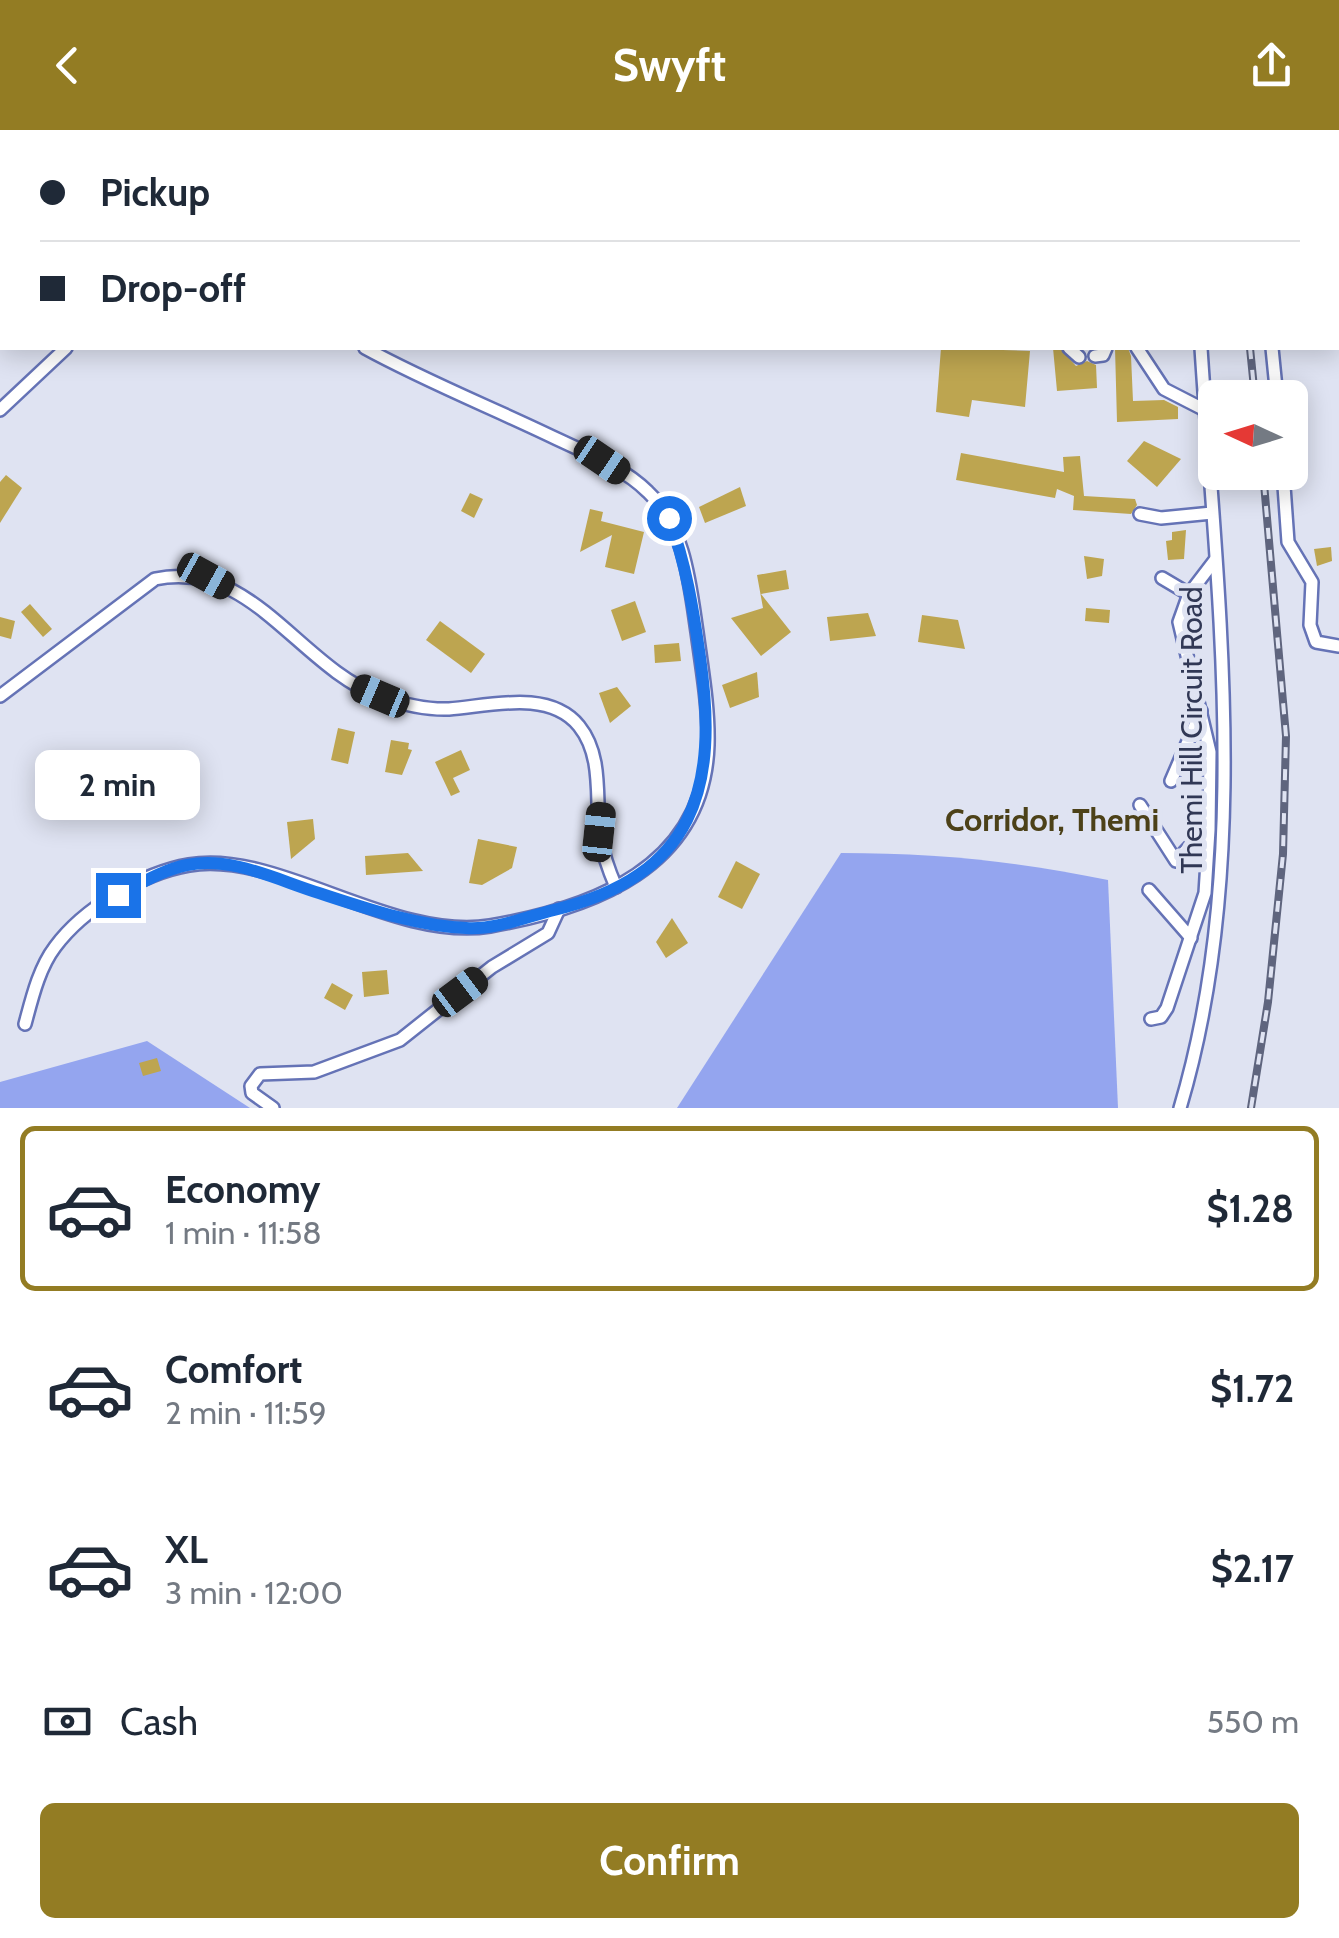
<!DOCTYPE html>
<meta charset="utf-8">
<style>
:root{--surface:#fff;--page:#f6f6f7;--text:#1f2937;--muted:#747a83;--line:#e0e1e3;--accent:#937c23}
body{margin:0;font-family:Cabin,sans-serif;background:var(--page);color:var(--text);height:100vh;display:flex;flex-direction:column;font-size:38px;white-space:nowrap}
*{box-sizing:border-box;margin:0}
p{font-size:32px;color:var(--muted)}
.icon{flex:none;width:55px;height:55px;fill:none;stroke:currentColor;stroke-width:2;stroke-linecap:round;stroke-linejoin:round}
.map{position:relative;height:978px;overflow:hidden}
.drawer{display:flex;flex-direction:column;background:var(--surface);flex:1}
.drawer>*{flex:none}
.top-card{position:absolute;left:0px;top:0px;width:1340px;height:220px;box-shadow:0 5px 25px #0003;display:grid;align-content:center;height:220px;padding:0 40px;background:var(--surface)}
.needle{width:65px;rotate:274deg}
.controls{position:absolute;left:1198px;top:250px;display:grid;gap:20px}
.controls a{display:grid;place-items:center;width:110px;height:110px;border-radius:15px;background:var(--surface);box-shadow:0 5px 25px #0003;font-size:50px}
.end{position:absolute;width:45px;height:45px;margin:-22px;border:12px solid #1a73e8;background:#fff;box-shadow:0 0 0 5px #fff}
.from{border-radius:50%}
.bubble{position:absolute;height:70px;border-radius:15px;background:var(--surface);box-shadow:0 5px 25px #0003;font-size:32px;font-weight:700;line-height:70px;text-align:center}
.car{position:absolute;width:30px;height:60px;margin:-30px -15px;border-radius:12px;box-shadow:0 0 8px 2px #0007;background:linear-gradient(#222 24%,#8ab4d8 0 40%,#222 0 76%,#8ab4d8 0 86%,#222 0)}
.top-card b{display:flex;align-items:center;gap:35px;height:95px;font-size:38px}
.top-card b+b{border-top:2px solid var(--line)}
.top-card i{width:25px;height:25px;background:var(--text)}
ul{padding:18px 0 0;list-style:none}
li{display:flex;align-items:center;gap:30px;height:165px;margin:0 20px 15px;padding:0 20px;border:5px solid transparent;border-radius:15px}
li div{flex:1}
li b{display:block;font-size:38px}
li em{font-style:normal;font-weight:700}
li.selected{border-color:var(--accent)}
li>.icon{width:90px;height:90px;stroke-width:1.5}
.pay{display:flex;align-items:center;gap:25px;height:110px;padding:0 40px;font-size:38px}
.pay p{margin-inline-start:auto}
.primary-button{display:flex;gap:20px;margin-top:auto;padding:20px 40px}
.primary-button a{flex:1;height:115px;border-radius:15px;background:var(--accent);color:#fff;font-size:40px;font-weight:700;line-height:115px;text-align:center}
header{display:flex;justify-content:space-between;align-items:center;height:130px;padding:0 40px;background:var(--accent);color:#fff;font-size:45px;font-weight:700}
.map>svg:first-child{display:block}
.built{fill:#d1dafa}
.forest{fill:#94a5ef}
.building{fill:#bda550}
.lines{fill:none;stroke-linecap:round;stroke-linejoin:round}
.minor-casing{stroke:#6573b6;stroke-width:16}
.minor{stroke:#fff;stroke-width:11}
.rail-casing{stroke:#5f657e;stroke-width:8}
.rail{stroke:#dfe3f2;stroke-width:4;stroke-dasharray:11;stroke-linecap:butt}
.route{stroke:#1a73e8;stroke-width:12}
.labels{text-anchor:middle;stroke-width:10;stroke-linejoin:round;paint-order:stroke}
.street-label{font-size:30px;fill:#313855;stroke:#dfe3f2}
.neighbourhood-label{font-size:32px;font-weight:bold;fill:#4c4118;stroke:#dfe3f2}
</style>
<header><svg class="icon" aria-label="back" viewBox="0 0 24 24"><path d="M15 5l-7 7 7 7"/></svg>Swyft<svg class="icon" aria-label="share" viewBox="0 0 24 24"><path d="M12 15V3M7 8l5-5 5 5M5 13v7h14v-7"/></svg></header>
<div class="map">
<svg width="1339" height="978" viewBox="0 0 1339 978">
<rect width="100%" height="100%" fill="#dfe3f2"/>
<path class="built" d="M 873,0 L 1187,0 L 873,2 Z"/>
<g class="forest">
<path d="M 841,723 C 935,723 1016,731 1108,750 L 1118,978 L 677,978 Z"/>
<path d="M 147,911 L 250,978 L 0,978 L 0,952 Z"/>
</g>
<g class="building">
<path d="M 941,218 L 1030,221 L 1025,277 L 972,270 L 969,287 L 936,282 Z"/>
<path d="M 1053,218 L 1060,218 L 1076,236 L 1087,231 L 1096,235 L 1097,258 L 1057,261 Z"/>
<path d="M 1115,218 L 1128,218 L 1131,226 L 1133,271 L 1164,270 L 1178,277 L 1178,289 L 1117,292 Z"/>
<path d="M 1144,311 L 1181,329 L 1157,357 L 1127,331 Z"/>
<path d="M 961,323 L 1064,342 L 1063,327 L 1080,326 L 1084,366 L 1135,369 L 1137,375 L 1131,384 L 1073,380 L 1074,366 L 1057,359 L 1055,368 L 956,350 Z"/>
<path d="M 6,345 L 22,358 L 0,393 L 0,352 Z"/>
<path d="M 740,357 L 746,376 L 705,393 L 699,377 Z"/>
<path d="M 470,363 L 483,369 L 474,388 L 461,381 Z"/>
<path d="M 590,379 L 603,382 L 601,391 L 644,402 L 634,444 L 605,437 L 612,405 L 580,422 Z"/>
<path d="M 1186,400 L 1184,429 L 1168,430 L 1166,411 L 1172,410 L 1172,402 Z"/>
<path d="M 1331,417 L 1332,431 L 1317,436 L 1314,419 Z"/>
<path d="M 1084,426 L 1104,429 L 1102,446 L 1087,449 Z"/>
<path d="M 786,440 L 789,459 L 761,464 L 791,502 L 761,526 L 731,488 L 763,478 L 757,445 Z"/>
<path d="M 635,471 L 646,502 L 622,511 L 611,480 Z"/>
<path d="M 30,474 L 52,499 L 43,507 L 21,482 Z"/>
<path d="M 1086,478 L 1110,480 L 1109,493 L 1085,491 Z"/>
<path d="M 868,483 L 876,506 L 830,511 L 827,487 Z"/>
<path d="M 922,485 L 958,490 L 965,519 L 918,512 Z"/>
<path d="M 0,487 L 15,491 L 11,509 L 0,506 Z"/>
<path d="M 440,491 L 485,524 L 471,543 L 426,510 Z"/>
<path d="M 679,513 L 681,531 L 655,533 L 654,515 Z"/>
<path d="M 757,542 L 759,567 L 730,578 L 722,555 Z"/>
<path d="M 617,557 L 631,576 L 610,593 L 599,563 Z"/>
<path d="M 338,598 L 355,602 L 348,634 L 331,630 Z"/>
<path d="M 391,610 L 409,613 L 408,619 L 412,620 L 402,645 L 385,642 Z"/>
<path d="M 461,620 L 470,640 L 453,648 L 460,662 L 451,666 L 435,632 Z"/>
<path d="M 313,689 L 315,709 L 291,729 L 287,692 Z"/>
<path d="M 478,709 L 517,717 L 512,738 L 482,755 L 469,753 Z"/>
<path d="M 408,723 L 423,741 L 366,745 L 365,726 Z"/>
<path d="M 736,731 L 760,744 L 742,779 L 718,767 Z"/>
<path d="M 672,788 L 688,813 L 666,828 L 656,812 Z"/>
<path d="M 387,840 L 389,864 L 364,867 L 362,842 Z"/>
<path d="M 332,853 L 353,865 L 345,880 L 324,868 Z"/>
<path d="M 157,928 L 161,941 L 143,946 L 139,933 Z"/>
</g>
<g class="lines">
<defs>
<g id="minor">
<path d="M 454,0 L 455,2"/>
<path d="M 689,0 L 690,2"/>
<path d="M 1132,0 L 1135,2"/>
<path d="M 1020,2 L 1021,0"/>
<path d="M 1201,2 L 1202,0"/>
<path d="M 1279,2 L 1279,0"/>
<path d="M 1338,176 L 1339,176"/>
<path d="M 1069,218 L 1079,227"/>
<path d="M 1137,218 L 1164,259 L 1205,280"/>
<path d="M 1272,218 L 1277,268"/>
<path d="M 1095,226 L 1103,225 L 1106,218"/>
<path d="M 0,280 L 66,218"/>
<path d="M 1283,342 L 1288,412 L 1312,452 L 1310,495 L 1316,512 L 1339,516"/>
<path d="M 1140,384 L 1161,388 L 1212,383"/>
<path d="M 1162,448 L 1189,464"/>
<path d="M 0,566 L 155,449 C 251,428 299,537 381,567 C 402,574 426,580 449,579 C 489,576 549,559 579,596 C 604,627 595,671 600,706 C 603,724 609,741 616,757"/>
<path d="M 1171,651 L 1201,581"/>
<path d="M 1140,675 L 1176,731 L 1192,714 L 1206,675"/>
<path d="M 1149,760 L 1191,808"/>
<path d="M 1151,889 L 1161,887 L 1167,878 L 1205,763 L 1209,700 L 1210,622 L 1179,492 L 1189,464 L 1215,430"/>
<path d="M 25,894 C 32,868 39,838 55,817 C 83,779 142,743 189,735 C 276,719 393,812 490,796 C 593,778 704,738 708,615 C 709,578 702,539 697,502 C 690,455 685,397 648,362 C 624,338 587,323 557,309 C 493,278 427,252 365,218"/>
<path d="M 273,978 L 252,963 L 251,956 L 260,944 L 314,942 L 400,910 L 492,837 L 548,803 L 559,779"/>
<path d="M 1180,978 C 1253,734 1217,467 1201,218"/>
</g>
</defs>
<use href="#minor" class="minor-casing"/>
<use href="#minor" class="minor"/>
<defs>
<g id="rail">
<path d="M 1243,2 L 1244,0"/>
<path d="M 1250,218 L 1255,268"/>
<path d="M 1251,978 L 1268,872 L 1283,724 L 1286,606 L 1263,342"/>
</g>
</defs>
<use href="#rail" class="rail-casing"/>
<use href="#rail" class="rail"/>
</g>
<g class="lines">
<path class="route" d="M 118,765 C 140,754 162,740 187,735 C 232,726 277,750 319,763 C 365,778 417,796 466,798 C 495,800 526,787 554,780 C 695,746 719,658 700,527 C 693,478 686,434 669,388"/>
</g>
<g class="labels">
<g class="street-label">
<text transform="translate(1192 600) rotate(-90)" y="10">Themi Hill Circuit Road</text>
</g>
<g class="neighbourhood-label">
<text x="1052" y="701">Corridor, Themi</text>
</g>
</g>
</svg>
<div class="controls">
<a><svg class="needle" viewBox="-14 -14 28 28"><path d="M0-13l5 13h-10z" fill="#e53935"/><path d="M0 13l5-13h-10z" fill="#747a83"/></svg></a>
</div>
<i class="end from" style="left:669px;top:388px"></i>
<i class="end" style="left:118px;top:765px"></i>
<div class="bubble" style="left:35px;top:620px;width:165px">2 min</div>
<i class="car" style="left:602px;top:330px;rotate:124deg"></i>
<i class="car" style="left:206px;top:446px;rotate:119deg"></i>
<i class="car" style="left:380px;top:566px;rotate:293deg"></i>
<i class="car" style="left:599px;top:702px;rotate:6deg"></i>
<i class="car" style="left:460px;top:862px;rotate:53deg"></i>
<div class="top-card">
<b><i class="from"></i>Pickup</b>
<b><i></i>Drop-off</b>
</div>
</div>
<section class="drawer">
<ul>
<li class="selected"><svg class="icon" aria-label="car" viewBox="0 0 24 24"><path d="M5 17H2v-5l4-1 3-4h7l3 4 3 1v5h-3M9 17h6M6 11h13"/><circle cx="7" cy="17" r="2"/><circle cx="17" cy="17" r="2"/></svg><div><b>Economy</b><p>1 min · 11:58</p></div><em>$1.28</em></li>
<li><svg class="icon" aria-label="car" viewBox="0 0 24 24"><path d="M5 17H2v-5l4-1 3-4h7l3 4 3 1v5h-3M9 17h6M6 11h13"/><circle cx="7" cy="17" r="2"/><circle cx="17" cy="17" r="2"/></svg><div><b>Comfort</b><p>2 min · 11:59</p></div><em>$1.72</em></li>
<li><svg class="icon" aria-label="car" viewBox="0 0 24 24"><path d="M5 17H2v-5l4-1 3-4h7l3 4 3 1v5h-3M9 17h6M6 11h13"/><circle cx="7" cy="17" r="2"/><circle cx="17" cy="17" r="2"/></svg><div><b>XL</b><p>3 min · 12:00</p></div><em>$2.17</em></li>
</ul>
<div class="pay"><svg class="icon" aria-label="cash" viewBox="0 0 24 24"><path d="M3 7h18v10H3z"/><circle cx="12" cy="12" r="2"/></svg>Cash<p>550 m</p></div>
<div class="primary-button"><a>Confirm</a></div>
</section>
